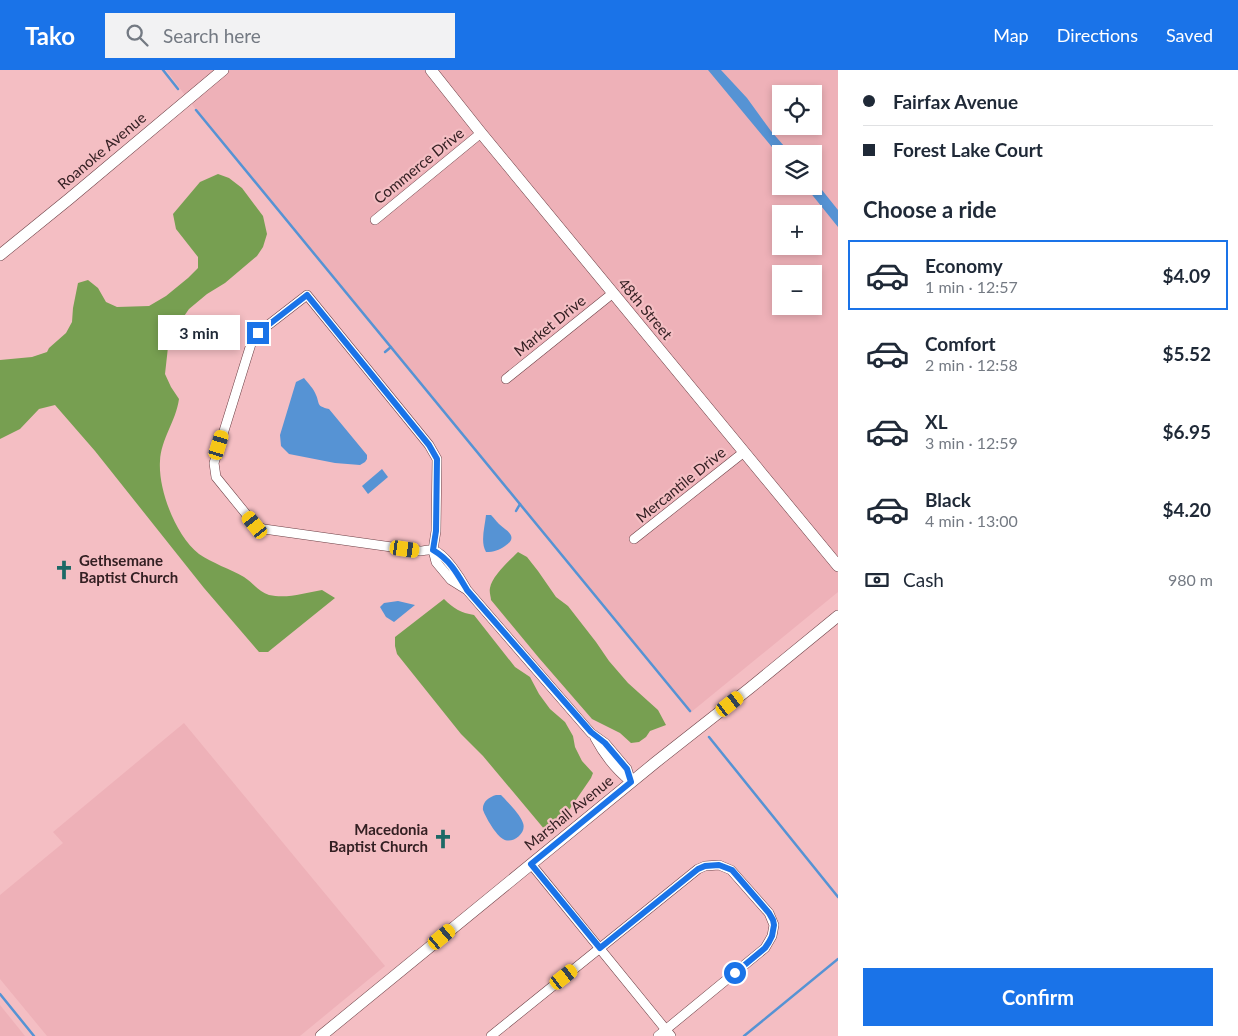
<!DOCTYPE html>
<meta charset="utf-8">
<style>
:root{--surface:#fff;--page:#f2f2f3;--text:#1f2937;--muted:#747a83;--line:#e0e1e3;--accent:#1a73e8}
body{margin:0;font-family:Lato,sans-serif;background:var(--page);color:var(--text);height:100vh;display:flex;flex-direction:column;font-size:19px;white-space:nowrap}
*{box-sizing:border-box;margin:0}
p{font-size:16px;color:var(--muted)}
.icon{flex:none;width:28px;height:28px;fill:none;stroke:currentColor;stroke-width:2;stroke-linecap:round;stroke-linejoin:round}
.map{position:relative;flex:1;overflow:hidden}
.panel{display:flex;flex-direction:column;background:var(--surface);width:400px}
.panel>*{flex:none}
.guide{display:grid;align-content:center;height:110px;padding:0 25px;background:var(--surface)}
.controls{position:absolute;left:772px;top:15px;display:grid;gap:10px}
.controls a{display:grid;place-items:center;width:50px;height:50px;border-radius:0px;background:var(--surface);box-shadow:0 2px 8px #0003;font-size:25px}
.end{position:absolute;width:22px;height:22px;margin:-11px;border:6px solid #1a73e8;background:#fff;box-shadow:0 0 0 2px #fff}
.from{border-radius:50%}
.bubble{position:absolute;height:35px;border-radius:0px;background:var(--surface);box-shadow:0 2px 8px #0003;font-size:16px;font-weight:700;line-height:35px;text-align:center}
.car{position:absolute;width:15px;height:30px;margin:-15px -8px;border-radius:6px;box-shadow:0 0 4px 1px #0007;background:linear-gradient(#f5c518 24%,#345 0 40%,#f5c518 0 76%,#345 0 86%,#f5c518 0)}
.guide b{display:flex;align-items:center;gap:18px;height:48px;font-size:19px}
.guide b+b{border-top:1px solid var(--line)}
.guide i{width:12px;height:12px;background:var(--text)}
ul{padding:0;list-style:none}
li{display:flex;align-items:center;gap:15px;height:70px;margin:0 10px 8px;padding:0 15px;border:2px solid transparent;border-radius:0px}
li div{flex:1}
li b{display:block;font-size:19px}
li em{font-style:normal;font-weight:700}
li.selected{border-color:var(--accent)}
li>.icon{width:45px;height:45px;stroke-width:1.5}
h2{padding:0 25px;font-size:22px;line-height:60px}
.pay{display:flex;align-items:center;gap:12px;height:55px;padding:0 25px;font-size:19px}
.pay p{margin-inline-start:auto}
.cta{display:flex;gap:10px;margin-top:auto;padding:10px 25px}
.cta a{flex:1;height:58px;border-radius:0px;background:var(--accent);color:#fff;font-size:20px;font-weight:700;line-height:58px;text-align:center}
header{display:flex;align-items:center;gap:30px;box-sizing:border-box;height:70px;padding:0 25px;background:var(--accent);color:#fff}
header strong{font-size:24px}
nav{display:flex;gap:28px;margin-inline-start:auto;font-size:18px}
.search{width:350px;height:45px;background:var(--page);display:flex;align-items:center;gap:12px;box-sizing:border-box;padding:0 18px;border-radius:0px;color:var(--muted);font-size:19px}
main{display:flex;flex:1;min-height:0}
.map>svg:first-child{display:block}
.built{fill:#eeb1b8;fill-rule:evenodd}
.forest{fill:#779f51}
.water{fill:#5693d4}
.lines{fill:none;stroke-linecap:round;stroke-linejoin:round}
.stream{stroke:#5693d4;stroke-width:2.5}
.street-casing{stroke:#6d4046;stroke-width:10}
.secondary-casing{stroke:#6d4046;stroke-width:12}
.street{stroke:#fff;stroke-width:9}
.secondary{stroke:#fff;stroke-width:11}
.route{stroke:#1a73e8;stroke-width:6}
.labels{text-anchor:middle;stroke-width:4.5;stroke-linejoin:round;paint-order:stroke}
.street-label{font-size:15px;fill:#342023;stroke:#f4bec3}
.poi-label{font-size:15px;font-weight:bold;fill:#342023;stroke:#f4bec3;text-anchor:start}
</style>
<header>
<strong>Tako</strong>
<div class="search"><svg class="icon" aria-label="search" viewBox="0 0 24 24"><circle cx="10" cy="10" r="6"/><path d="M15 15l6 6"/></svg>Search here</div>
<nav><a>Map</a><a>Directions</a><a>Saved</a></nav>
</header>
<main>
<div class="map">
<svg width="838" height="966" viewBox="0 0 838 966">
<rect width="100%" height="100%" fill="#f4bec3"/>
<g class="built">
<path d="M 166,0 L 838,0 L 838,522 L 690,643 L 518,431 L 279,142 L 197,41 ZM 781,24 L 814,24 L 814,56 L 781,56 ZM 781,84 L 814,84 L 814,116 L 781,116 ZM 781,144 L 814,144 L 814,176 L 781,176 ZM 781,204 L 814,204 L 814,236 L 781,236 Z"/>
<path d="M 184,653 L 385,896 L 300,966 L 47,966 L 0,909 L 0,825 L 63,773 L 53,762 Z"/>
<path d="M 0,935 L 25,966 L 0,966 Z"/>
</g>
<g class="forest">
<path d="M 218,104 L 229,108 L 242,118 L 263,146 L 267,164 L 263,177 L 257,186 L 225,213 L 207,224 L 189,239 L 169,268 L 165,304 L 171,317 L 179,329 C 176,351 161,369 160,391 C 158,420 176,466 199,484 C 212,493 230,499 244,507 C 252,512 259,522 269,525 C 287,529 304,523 322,520 L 335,528 L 268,582 L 259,582 L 204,518 L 95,381 L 55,335 L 39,339 L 20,359 L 0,369 L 0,290 L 32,287 L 47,282 L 49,278 L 66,263 L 72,252 L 73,238 L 78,213 L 88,210 L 98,218 L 106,232 L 117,237 L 149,236 L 166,226 L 188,208 L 198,198 L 198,187 L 176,159 L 173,144 L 200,112 Z"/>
<path d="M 518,482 L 527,487 L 538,501 L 556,527 L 568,536 L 596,572 L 609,591 L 628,613 L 658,640 L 666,655 L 650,661 L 646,667 L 639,672 L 631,673 L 620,663 L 592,649 L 539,588 L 491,530 C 491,527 489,522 490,518 C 492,506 510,490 518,482 Z"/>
<path d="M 444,529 C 453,538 461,543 474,545 L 515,597 L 530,607 L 539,624 L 550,639 L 565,652 L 573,666 L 575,677 L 582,691 L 593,703 L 591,708 L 569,740 L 545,760 L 483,686 L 461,664 L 397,584 L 395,576 L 395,567 Z"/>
</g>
<g class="water">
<path d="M 708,0 L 721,0 L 747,28 L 771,61 L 791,84 L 781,84 L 781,88 Z"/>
<path d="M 814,110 L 838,140 L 838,157 L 805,116 L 814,116 Z"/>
<path d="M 304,308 C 308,313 314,319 316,325 C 320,334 316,336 329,339 L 367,385 L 367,389 L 365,392 L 360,395 L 335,393 L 289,384 L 281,376 L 280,365 L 296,312 Z"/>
<path d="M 382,399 L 388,407 L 368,424 L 362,416 Z"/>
<path d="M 486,445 L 491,445 C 494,448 496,451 499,454 C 505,460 520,466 505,476 C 499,480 494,482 486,482 C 480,472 485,456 486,445 Z"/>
<path d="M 398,531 L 415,535 L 394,552 L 386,547 L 380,537 L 384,533 Z"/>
<path d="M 496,725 L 501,725 L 504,728 C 510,735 520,744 523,753 C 527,763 512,775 503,769 C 496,765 486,748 483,740 C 482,732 489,727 496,725 Z"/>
</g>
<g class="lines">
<g class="stream">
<path d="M 163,0 L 178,19"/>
<path d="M 196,40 L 690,641"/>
<path d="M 385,282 L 391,277"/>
<path d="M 516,441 L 520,434"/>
<path d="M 709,667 L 838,827"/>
<path d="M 0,924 L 34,966"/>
<path d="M 744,966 L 838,889"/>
</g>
<defs>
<g id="street">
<path d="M 375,150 L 481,63"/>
<path d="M 506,309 L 613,223"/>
<path d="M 634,469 L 744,382"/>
<path d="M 467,520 L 451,510 L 436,492 L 433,480 L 436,461 L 437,389 L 429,375 L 307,225 L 258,263 L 251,274 L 214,393 L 216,407 L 255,455 L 264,459 L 420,481 C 424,481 429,479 433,480 C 445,483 461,509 467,520 L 591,663 L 605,673 L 627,699 L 631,712"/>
<path d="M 595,668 C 604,685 616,700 631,712"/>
<path d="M 531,794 L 671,966"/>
<path d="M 491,966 L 698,799 L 705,796 L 719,795 L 731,800 L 769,843 L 774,855 L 772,866 L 765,878 L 658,966"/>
</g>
<g id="secondary">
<path d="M 431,0 L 481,63 L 838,496"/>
<path d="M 0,185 L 69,129 L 223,0"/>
<path d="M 321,966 L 656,692 L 750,618 L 838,546"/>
</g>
</defs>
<use href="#street" class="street-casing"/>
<use href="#secondary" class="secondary-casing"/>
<use href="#street" class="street"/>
<use href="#secondary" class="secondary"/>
</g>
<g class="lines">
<path class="route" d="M 258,263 L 307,225 L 429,375 L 437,389 L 436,461 L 433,480 C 450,490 457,503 467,520 L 591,662 L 605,673 L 627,699 L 631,712 L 531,794 L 600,878 L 698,799 L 705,796 L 719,795 L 732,800 L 769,843 L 773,850 L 774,855 L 772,866 L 769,872 L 765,878 L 735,903"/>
</g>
<defs>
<symbol id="church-bare" viewBox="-9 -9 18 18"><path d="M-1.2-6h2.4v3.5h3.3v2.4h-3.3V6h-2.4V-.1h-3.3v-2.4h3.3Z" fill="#1c6966" stroke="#f4bec3" stroke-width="2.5" paint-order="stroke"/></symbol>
</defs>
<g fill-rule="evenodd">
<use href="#church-bare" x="50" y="486" width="28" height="28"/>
<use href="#church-bare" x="429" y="755" width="28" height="28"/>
</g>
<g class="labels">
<g class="street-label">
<text transform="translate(102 81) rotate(-40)" y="5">Roanoke Avenue</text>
<text transform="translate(419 96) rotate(-39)" y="5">Commerce Drive</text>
<text transform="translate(645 239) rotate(50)" y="5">48th Street</text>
<text transform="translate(550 256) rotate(-39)" y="5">Market Drive</text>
<text transform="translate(681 415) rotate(-39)" y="5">Mercantile Drive</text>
<text transform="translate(569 743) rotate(-39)" y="5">Marshall Avenue</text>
</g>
<g class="poi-label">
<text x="79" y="496">Gethsemane<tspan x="79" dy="17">Baptist Church</tspan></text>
<text x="428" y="765" text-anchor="end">Macedonia<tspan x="428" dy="17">Baptist Church</tspan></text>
</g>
</g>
</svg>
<div class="controls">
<a><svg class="icon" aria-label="locate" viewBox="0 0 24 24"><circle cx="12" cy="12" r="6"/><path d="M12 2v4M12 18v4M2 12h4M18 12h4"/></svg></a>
<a><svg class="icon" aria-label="layers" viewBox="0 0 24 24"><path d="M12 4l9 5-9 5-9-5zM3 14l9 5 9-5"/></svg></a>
<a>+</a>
<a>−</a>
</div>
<i class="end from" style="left:735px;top:903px"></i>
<i class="end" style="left:258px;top:263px"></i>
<div class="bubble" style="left:158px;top:245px;width:82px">3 min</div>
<i class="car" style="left:219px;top:375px;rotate:17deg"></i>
<i class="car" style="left:255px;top:455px;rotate:321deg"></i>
<i class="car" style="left:405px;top:479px;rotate:98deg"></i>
<i class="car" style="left:730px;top:634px;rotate:52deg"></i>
<i class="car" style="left:442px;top:867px;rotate:50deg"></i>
<i class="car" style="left:564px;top:907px;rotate:52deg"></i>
</div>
<section class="panel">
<div class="guide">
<b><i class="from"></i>Fairfax Avenue</b>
<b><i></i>Forest Lake Court</b>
</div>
<h2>Choose a ride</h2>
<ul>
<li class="selected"><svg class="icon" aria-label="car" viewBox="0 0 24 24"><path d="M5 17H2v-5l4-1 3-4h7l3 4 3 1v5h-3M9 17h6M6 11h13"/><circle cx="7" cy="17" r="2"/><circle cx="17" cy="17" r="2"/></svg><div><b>Economy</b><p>1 min · 12:57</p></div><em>$4.09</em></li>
<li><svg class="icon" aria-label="car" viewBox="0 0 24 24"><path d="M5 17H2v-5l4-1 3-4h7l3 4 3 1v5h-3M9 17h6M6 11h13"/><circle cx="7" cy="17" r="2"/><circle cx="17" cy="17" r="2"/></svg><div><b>Comfort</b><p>2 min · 12:58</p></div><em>$5.52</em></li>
<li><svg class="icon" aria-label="car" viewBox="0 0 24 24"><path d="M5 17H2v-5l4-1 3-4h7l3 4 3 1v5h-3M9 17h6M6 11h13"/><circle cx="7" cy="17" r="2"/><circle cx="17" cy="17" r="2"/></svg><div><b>XL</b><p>3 min · 12:59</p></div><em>$6.95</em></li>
<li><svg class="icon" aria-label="car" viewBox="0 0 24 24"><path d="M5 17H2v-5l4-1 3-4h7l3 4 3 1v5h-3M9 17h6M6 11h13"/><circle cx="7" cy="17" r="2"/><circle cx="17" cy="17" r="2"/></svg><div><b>Black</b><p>4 min · 13:00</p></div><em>$4.20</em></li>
</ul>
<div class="pay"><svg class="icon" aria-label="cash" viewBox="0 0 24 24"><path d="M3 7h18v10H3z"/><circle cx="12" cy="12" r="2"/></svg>Cash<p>980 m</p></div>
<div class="cta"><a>Confirm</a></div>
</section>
</main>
